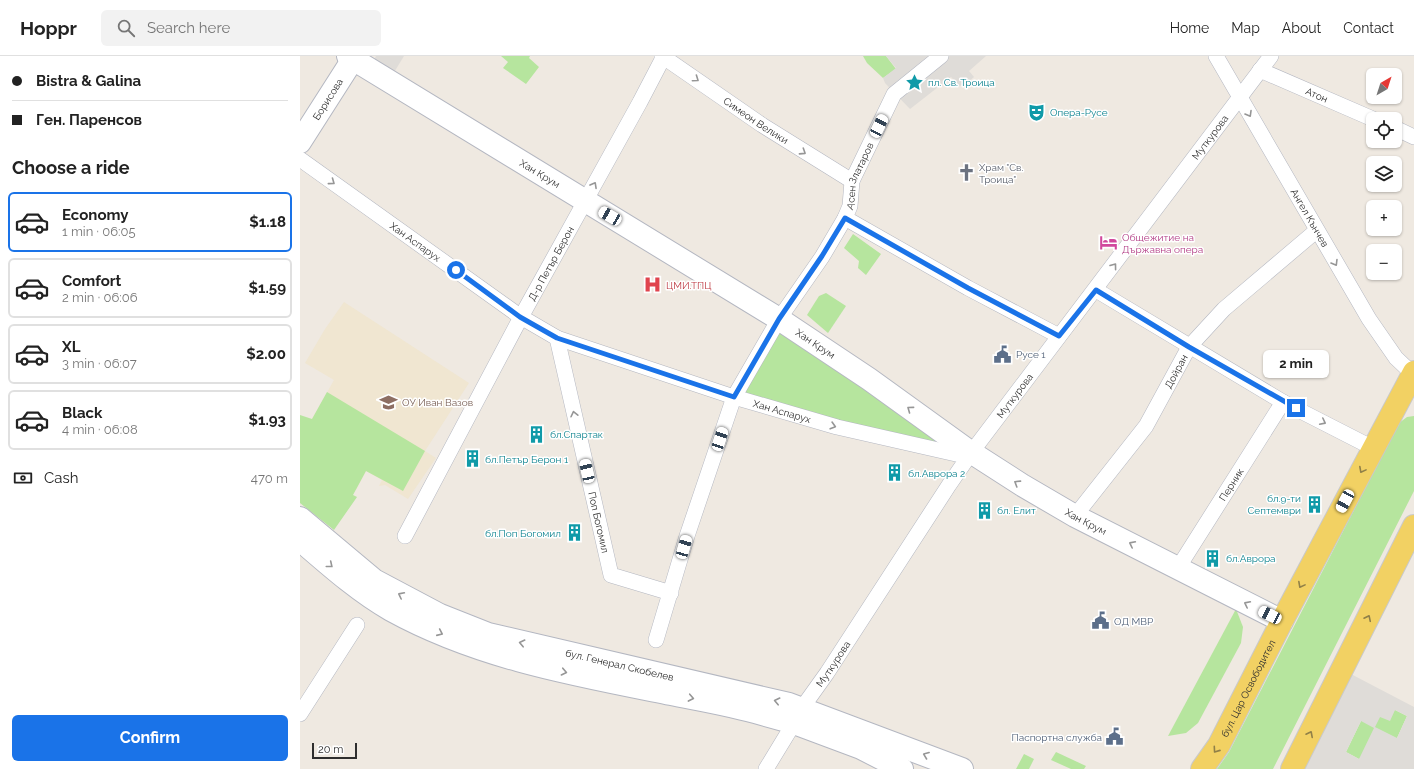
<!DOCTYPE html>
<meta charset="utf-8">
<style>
:root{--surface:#fff;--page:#f2f2f2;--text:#222;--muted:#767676;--line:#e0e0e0;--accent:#1a73e8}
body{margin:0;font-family:Raleway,sans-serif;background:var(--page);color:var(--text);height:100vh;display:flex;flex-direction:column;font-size:15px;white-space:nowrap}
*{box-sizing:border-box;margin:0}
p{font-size:13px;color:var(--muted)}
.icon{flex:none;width:22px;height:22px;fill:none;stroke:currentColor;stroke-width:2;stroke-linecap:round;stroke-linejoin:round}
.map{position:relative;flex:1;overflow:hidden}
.drawer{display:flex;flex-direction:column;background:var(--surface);width:300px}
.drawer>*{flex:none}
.banner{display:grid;align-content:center;height:88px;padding:0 12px;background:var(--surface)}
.needle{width:26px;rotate:39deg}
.fabs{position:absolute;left:1066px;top:12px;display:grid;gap:8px}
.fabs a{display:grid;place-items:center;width:36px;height:36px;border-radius:6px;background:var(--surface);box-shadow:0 1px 3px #0004;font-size:20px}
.scale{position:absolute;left:12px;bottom:10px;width:45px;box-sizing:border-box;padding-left:4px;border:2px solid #2e2e2e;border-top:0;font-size:11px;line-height:14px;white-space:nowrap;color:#2e2e2e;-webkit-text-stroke:3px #fff;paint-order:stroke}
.end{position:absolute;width:18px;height:18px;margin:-9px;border:5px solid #1a73e8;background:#fff;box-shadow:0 0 0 2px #fff}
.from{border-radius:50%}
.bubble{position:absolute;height:28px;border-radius:6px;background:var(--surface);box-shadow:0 1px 3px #0004;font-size:13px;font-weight:700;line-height:28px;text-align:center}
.car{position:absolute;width:12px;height:24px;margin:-12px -6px;border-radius:5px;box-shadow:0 0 3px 1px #0007;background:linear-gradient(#fff 24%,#345 0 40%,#fff 0 76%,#345 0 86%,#fff 0)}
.banner b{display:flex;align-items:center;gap:14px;height:38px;font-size:15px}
.banner b+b{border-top:1px solid var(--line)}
.banner i{width:10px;height:10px;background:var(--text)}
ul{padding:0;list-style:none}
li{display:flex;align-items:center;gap:12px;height:60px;margin:0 8px 6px;padding:0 4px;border:2px solid var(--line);border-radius:6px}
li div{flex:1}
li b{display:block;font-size:15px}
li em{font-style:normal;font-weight:700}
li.current{border-color:var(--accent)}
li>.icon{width:36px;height:36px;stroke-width:1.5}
h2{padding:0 12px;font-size:18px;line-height:48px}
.pay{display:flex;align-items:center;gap:10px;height:44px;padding:0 12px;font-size:15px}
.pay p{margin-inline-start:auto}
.cta{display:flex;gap:8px;margin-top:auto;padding:8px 12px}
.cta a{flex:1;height:46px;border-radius:6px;background:var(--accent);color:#fff;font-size:16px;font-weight:700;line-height:46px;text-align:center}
header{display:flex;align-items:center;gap:24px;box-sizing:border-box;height:56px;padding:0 20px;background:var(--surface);border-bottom:1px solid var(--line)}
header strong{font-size:19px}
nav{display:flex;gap:22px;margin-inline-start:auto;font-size:14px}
.search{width:280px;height:36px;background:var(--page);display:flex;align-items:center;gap:10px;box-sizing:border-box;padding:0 14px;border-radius:6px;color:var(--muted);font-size:15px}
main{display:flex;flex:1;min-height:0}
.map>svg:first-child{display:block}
.education{fill:#f0e6d1}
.green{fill:#b6e59e}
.plaza{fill:#dfdcd8;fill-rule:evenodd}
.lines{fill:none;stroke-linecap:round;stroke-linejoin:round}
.street-casing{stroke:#b4b7c1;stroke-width:16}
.secondary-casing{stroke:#b4b7c1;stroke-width:24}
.primary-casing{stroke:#c9c9c9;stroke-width:24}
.street{stroke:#fff;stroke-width:15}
.secondary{stroke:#fff;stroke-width:22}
.primary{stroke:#f2d163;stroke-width:22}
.oneway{stroke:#969696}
.oneway2{stroke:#908048}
.route{stroke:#1a73e8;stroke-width:5}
.labels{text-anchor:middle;stroke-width:3;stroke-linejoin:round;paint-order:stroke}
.culture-label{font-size:10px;fill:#0d838f;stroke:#fff;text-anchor:start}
.street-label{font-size:10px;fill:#2e2e2e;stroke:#fff}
.worship-label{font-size:10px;fill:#5b616d;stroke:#fff;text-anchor:start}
.hotel-label{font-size:10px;fill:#b23c85;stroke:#fff;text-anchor:start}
.health-label{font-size:10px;fill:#be3a42;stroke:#fff;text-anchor:start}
.service-label{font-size:10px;fill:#4e5e75;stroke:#fff;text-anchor:start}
.education-label{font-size:10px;fill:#785e54;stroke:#fff;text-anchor:start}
</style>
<header>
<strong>Hoppr</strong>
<div class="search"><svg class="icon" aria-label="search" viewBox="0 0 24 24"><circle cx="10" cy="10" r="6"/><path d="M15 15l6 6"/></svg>Search here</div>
<nav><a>Home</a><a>Map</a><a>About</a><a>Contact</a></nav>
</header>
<main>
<section class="drawer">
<div class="banner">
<b><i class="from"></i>Bistra &amp; Galina</b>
<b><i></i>Ген. Паренсов</b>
</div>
<h2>Choose a ride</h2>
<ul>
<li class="current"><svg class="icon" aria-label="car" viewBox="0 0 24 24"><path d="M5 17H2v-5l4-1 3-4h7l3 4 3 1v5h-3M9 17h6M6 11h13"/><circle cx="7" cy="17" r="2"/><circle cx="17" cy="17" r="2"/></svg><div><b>Economy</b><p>1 min · 06:05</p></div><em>$1.18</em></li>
<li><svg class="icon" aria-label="car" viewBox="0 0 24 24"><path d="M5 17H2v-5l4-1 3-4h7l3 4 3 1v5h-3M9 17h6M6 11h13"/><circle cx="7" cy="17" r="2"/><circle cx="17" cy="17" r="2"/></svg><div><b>Comfort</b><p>2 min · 06:06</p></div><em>$1.59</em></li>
<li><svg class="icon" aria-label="car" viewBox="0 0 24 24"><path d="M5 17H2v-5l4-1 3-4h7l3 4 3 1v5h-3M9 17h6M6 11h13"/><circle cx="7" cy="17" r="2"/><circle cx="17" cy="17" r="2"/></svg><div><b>XL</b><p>3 min · 06:07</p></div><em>$2.00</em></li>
<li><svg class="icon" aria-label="car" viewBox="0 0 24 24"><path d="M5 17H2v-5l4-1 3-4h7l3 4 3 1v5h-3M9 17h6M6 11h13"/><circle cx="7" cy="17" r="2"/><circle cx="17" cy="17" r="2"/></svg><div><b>Black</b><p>4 min · 06:08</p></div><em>$1.93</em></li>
</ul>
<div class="pay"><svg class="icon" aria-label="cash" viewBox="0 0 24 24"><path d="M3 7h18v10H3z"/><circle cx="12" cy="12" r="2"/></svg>Cash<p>470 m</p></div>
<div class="cta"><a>Confirm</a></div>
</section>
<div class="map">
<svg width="1114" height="713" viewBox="0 0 1114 713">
<rect width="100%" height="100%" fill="#efe9e1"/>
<path class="education" d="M 44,246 L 169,327 L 125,395 L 136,402 L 108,443 L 85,429 L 79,430 L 82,424 L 66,415 L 56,434 L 8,370 L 34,324 L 5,307 L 25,273 Z"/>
<g class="green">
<path d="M 201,0 L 230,0 L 229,2 L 239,11 L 226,28 L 203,12 L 208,6 Z"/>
<path d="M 563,0 L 586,0 L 596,13 L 583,22 L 567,7 Z"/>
<path d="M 553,178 L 581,198 L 566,219 L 558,212 L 559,205 L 544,192 Z"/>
<path d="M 526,237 L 546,250 L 528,277 L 507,259 L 519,240 Z"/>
<path d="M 479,263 L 671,397 L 434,341 Z"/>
<path d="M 27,336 L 125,395 L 103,435 L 66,415 L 53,439 L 57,441 L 34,474 L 0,447 L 0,359 L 12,363 Z"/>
<path d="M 1114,360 L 1114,435 L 973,713 L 917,713 L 929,696 L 1099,367 L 1107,361 Z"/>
<path d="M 936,553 L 943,571 L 941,587 L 898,667 L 886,677 L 868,680 Z"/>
<path d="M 1095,654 L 1107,660 L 1097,682 L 1059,703 L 1046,696 L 1061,665 L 1080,661 Z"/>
<path d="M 756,696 L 786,710 L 784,713 L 771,713 L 751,704 Z"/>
<path d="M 724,698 L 734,703 L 729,713 L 716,713 Z"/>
</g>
<g class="plaza">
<path d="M 76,0 L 104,0 L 90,23 L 74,4 Z"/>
<path d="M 586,0 L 686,0 L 669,15 L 674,21 L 668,26 L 660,30 L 651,21 L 610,53 L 585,27 L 583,22 L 596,12 Z"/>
<path d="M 1049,617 L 1114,651 L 1114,713 L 1004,713 ZM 1095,654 L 1107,660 L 1097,682 L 1075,671 L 1080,661 L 1090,665 ZM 1061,665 L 1074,672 L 1059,703 L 1046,696 Z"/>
</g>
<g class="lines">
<defs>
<g id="street">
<path id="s1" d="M 362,0 L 462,69 L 552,125"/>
<path id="s2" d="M 916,0 L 1069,263 L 1096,302 L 1113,318"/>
<path id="s3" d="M 960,14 L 1073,63"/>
<path d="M 1095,72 L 1114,81"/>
<path id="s4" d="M 0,103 L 221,261 L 257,282 L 434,341 L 537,371 L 656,398 L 666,393"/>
<path d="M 545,162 L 668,232 L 759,280"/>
<path d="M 796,234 L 983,346 L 1073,392"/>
<path id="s5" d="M 257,282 L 311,519 L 371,537"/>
<path id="s6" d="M 775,460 L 846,370 L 889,291 L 924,253 L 1016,175"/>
<path id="s7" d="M 105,480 L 221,261 L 340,46 L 364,0"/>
<path id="s8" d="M 878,512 L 983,346"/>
<path id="s9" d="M 356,584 L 387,480 L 434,341 L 479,263 L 522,201 L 545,162 L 550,150 L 552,125 L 594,38 L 641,0"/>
<path id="s10" d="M 502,652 L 527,617 L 649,429 L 671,397 L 971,0"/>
<path d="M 0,658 L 57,569"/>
<path d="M 466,713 L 494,667"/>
</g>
<g id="secondary">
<path id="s11" d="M 48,0 L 479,263 L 569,323 L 666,393 L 722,429 L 775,460 L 982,565"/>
<path id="s12" d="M 0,86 L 53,3"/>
<path id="s13" d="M 0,462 L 74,524 L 140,559 L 188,578 L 489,648 L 662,713"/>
<path d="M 0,484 C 29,509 58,535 91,554 C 178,602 275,619 371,638 C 401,644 432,649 462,658 L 494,667 L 561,692 L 602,713"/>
</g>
<g id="primary">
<path id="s14" d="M 902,713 L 919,689 L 982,565 L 1114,316"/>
<path d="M 992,713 L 1114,470"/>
</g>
</defs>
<use href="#street" class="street-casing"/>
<use href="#secondary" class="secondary-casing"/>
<use href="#primary" class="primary-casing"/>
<use href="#street" class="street"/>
<use href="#secondary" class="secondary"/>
<use href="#primary" class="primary"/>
</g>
<defs><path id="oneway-chevron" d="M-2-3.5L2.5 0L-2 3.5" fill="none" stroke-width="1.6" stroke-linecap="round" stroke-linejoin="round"/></defs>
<g class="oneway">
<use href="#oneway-chevron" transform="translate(396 23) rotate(35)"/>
<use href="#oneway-chevron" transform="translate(949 58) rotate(60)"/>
<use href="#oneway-chevron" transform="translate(503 96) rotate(33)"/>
<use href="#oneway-chevron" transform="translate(32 126) rotate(36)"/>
<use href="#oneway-chevron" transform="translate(294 129) rotate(-61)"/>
<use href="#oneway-chevron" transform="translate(1035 207) rotate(59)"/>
<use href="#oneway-chevron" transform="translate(814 210) rotate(-53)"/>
<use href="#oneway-chevron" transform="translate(610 353) rotate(-144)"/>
<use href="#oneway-chevron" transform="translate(274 358) rotate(-103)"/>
<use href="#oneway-chevron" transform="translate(1023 366) rotate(27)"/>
<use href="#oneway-chevron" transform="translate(533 370) rotate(16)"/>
<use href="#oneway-chevron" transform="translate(717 427) rotate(-148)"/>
<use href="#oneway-chevron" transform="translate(832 488) rotate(-153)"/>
<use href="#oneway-chevron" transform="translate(30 509) rotate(39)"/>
<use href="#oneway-chevron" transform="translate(101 539) rotate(-153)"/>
<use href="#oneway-chevron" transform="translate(947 548) rotate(-153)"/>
<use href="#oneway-chevron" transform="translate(140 577) rotate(24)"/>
<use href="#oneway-chevron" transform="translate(222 587) rotate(-167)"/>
<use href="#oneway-chevron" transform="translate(264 616) rotate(12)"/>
<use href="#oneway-chevron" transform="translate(391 642) rotate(11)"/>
<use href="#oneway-chevron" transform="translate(477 645) rotate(-167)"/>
<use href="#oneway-chevron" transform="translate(626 699) rotate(-159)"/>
</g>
<g class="oneway2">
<use href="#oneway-chevron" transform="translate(1062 414) rotate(118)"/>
<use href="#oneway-chevron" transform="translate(1001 529) rotate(118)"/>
<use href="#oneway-chevron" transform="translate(1068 562) rotate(-64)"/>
<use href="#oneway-chevron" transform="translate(1010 678) rotate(-63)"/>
<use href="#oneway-chevron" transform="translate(916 694) rotate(125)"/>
</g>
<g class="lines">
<path class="route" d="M 156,214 L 220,261 L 257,282 L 434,341 L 479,263 L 522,200 L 545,162 L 668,232 L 759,280 L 796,234 L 889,291 L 996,352"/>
</g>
<defs>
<symbol id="sight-bare" viewBox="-9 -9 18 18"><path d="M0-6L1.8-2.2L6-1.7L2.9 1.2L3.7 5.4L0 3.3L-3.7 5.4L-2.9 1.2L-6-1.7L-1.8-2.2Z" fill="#0f9aa8" stroke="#fff" stroke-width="2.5" paint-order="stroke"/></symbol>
<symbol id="theatre-bare" viewBox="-9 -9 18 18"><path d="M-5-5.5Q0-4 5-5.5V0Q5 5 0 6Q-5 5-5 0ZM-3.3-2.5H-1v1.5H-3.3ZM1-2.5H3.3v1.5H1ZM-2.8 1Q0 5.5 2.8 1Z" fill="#0f9aa8" stroke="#fff" stroke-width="2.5" paint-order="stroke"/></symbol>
<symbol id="church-bare" viewBox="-9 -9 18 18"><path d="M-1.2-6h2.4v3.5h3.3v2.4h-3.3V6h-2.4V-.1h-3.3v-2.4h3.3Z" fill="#6b7280" stroke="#fff" stroke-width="2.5" paint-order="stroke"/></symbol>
<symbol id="hotel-bare" viewBox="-9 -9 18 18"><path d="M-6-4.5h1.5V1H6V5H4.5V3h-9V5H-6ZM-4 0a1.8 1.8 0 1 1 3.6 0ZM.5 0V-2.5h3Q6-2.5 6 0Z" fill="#d1479c" stroke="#fff" stroke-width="2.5" paint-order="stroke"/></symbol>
<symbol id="hospital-bare" viewBox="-9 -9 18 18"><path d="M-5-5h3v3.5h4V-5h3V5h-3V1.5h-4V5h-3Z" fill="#e0444e" stroke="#fff" stroke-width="2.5" paint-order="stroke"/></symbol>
<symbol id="civic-bare" viewBox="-9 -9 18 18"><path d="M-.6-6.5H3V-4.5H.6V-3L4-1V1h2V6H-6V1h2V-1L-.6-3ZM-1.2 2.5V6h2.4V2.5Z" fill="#5c6f8a" stroke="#fff" stroke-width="2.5" paint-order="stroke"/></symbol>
<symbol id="school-bare" viewBox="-9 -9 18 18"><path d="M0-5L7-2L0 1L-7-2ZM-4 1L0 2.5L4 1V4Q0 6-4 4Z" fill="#8d6e63" stroke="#fff" stroke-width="2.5" paint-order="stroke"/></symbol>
<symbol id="building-bare" viewBox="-9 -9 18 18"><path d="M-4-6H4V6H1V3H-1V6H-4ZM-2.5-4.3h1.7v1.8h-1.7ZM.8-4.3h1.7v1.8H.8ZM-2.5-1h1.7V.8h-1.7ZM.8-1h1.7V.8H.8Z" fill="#0f9aa8" stroke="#fff" stroke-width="2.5" paint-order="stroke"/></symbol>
</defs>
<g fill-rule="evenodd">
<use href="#sight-bare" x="602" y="14" width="25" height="25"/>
<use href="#theatre-bare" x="724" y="44" width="25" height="25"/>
<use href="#church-bare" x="654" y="104" width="25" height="25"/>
<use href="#hotel-bare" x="796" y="174" width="25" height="25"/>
<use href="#hospital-bare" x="340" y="216" width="25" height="25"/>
<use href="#civic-bare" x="690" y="286" width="25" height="25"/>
<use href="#school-bare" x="76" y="334" width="25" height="25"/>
<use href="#building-bare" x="224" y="366" width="25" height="25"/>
<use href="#building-bare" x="160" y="390" width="25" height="25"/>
<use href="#building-bare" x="582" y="404" width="25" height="25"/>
<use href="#building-bare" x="1002" y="436" width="25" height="25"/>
<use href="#building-bare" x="672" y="442" width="25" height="25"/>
<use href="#building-bare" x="262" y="464" width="25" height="25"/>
<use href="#building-bare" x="900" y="490" width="25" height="25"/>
<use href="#civic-bare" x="788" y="552" width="25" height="25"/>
<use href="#civic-bare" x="802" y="668" width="25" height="25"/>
</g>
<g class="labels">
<g class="culture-label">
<text x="628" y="30">пл. Св. Троица</text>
<text x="750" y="60">Опера-Русе</text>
<text x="250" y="382">бл.Спартак</text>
<text x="185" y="407">бл.Петър Берон 1</text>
<text x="608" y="421">бл.Аврора 2</text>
<text x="1001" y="446" text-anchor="end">бл.9-ти<tspan x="1001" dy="12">Септември</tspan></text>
<text x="697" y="458">бл. Елит</text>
<text x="261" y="481" text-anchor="end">бл.Поп Богомил</text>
<text x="926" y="506">бл.Аврора</text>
</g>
<g class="street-label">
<text dy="4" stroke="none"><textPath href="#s3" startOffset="62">Атон</textPath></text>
<text dy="4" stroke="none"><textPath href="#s12" startOffset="51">Борисова</textPath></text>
<text dy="4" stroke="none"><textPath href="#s1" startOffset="114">Симеон Велики</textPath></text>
<text dy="4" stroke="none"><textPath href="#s10" startOffset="702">Муткурова</textPath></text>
<text dy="4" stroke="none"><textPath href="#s11" startOffset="225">Хан Крум</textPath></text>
<text dy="4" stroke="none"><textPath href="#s9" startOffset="511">Асен Златаров</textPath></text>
<text dy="4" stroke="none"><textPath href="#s2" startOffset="187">Ангел Кънчев</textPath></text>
<text dy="4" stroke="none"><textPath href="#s4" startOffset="142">Хан Аспарух</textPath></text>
<text dy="4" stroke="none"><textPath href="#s7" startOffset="309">Д-р Петър Берон</textPath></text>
<text dy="4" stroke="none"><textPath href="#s11" startOffset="549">Хан Крум</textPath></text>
<text dy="4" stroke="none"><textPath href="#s6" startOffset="177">Дойран</textPath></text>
<text dy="4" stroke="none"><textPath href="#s10" startOffset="378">Муткурова</textPath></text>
<text dy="4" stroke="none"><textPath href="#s4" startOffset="550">Хан Аспарух</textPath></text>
<text dy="4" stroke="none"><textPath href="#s8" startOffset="99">Перник</textPath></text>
<text dy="4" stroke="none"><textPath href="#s11" startOffset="873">Хан Крум</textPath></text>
<text dy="4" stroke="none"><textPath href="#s5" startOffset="189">Поп Богомил</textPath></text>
<text dy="4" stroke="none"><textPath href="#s10" startOffset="54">Муткурова</textPath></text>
<text dy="4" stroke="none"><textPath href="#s13" startOffset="358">бул. Генерал Скобелев</textPath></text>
<text dy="4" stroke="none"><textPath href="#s14" startOffset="93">бул. Цар Освободител</textPath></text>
</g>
<g class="worship-label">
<text x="679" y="115">Храм "Св.<tspan x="679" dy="12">Троица"</tspan></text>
</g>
<g class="hotel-label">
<text x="822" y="185">Общежитие на<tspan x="822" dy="12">Държавна опера</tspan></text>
</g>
<g class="health-label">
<text x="366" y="233">ЦМИ.ТПЦ</text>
</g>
<g class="service-label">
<text x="716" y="302">Русе 1</text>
<text x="814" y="569">ОД МВР</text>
<text x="802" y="685" text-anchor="end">Паспортна служба</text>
</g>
<g class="education-label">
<text x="102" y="350">ОУ Иван Вазов</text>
</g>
</g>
</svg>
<div class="fabs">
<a><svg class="needle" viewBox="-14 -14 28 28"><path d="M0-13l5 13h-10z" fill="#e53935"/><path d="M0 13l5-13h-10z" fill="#767676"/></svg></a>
<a><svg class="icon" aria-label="locate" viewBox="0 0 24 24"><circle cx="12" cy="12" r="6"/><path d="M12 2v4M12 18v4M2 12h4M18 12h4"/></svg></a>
<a><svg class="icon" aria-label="layers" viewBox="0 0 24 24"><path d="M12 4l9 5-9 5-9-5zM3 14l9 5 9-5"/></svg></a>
<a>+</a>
<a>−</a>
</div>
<div class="scale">20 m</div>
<i class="end from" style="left:156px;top:214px"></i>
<i class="end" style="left:996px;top:352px"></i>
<div class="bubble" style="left:963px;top:294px;width:66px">2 min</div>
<i class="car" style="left:579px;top:70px;rotate:26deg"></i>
<i class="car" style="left:310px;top:160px;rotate:300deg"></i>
<i class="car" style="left:420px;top:383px;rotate:18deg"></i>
<i class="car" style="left:287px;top:415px;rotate:347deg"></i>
<i class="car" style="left:1045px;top:445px;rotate:208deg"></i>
<i class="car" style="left:384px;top:491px;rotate:16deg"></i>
<i class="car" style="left:970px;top:559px;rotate:296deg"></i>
</div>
</main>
